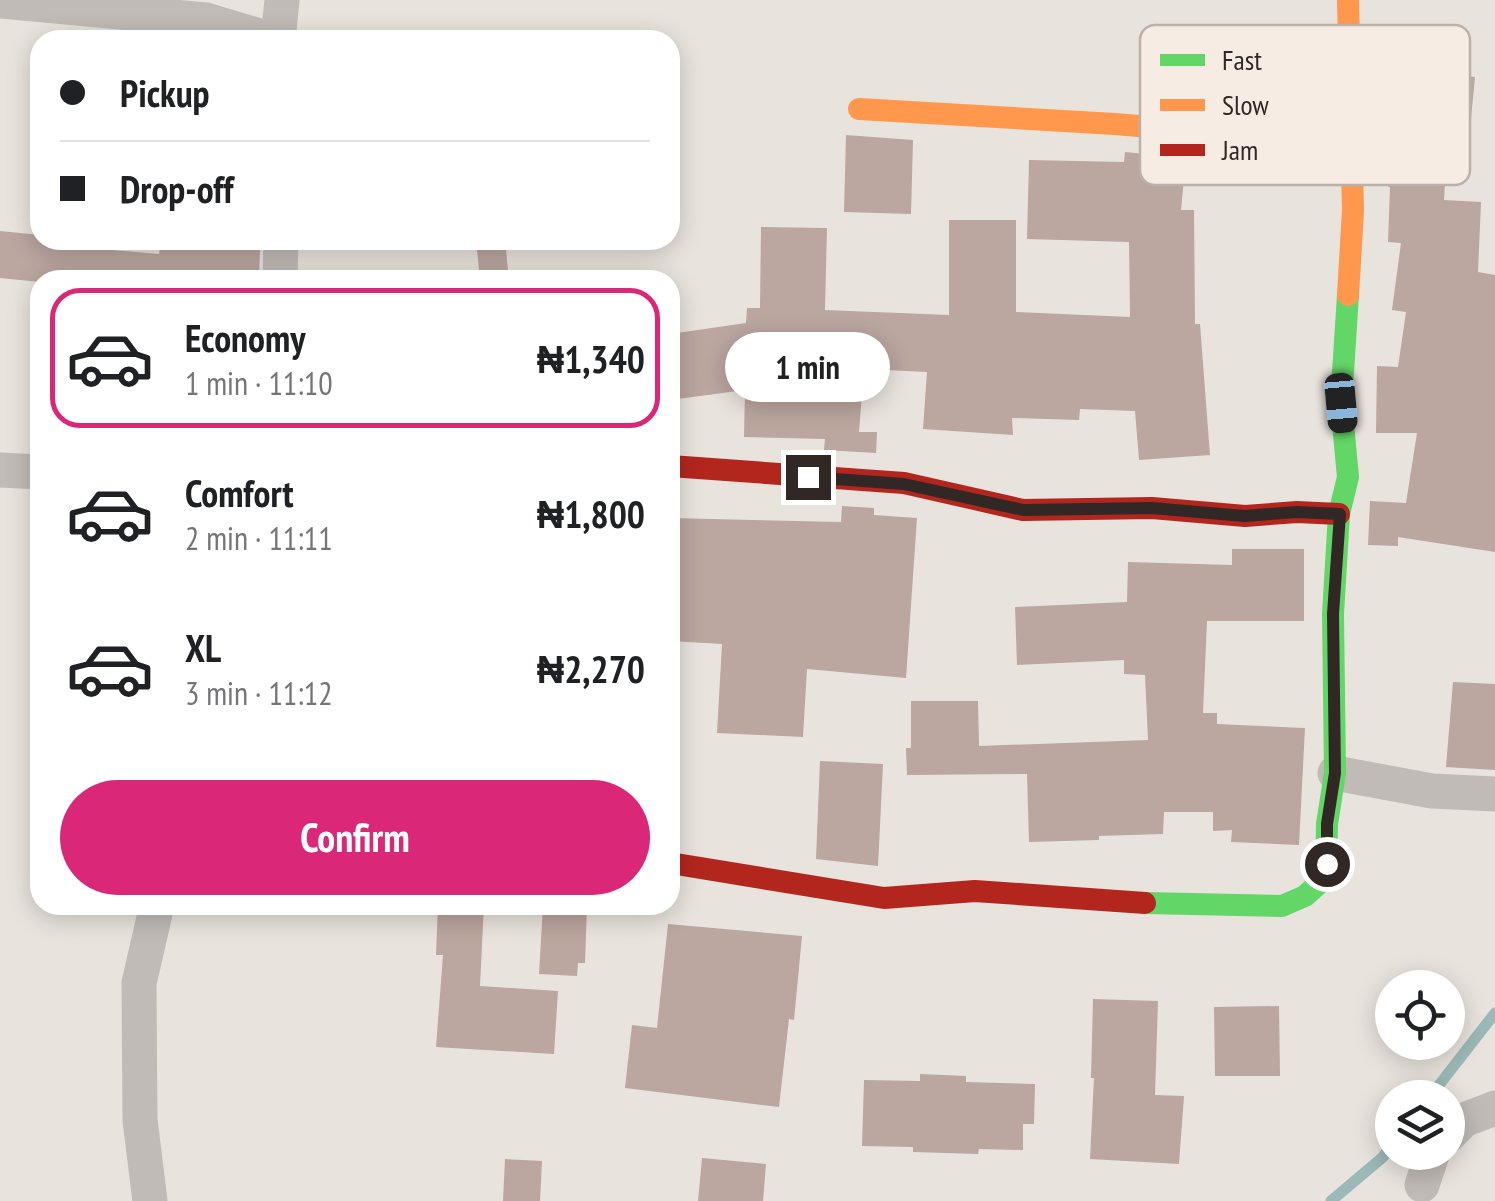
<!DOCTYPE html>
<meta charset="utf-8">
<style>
:root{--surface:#fff;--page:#f6f6f6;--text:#202124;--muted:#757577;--line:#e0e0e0;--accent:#db2777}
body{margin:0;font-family:"PT Sans Narrow",sans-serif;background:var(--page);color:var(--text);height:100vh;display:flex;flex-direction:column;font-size:38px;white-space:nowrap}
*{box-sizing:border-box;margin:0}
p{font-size:32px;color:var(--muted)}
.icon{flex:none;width:55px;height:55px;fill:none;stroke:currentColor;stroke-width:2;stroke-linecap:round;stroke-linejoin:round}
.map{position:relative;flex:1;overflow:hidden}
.side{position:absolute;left:30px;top:270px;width:650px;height:645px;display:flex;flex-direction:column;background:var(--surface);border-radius:30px;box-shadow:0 5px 25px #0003}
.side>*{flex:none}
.guide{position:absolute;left:30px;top:30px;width:650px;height:220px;border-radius:30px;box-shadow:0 5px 25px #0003;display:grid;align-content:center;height:220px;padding:0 30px;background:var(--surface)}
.tools{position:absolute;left:1375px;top:970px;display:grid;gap:20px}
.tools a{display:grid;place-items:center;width:90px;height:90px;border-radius:50%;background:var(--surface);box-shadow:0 5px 25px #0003;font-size:50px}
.end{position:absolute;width:45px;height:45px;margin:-22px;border:12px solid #312826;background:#fff;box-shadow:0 0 0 5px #fff}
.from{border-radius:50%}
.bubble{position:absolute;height:70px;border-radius:35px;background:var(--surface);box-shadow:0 5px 25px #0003;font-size:32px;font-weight:800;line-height:70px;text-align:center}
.car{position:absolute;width:30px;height:60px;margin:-30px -15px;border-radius:12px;box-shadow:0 0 8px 2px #0007;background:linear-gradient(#222 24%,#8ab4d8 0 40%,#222 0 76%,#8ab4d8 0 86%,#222 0)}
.guide b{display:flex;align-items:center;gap:35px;height:95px;font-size:38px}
.guide b+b{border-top:2px solid var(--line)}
.guide i{width:25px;height:25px;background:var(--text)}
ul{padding:18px 0 0;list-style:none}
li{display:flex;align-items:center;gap:30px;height:140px;margin:0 20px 15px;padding:0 10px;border:5px solid transparent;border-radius:30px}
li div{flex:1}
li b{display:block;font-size:38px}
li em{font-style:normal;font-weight:800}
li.on{border-color:var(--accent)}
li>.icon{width:90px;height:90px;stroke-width:1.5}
.cta{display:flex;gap:20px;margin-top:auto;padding:20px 30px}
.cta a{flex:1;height:115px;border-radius:60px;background:var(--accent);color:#fff;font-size:40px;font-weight:800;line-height:115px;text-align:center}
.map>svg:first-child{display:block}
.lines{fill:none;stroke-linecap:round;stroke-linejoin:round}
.stream{stroke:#9bb9b6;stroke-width:11}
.building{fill:#bba6a0}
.street{stroke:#c1bbb7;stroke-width:35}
.fast{stroke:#63d668;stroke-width:22}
.slow{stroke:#ff974d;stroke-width:22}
.jam{stroke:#b3261e;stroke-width:22}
.route{stroke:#312826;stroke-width:12}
.key{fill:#f6ece4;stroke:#bbb1ab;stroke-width:2.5}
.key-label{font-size:28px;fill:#312826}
</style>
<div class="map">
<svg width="1495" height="1201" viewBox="0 0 1495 1201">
<rect width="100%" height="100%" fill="#e9e3dd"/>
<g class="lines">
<g class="stream">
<path d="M 1429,1098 L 1495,1013"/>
<path d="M 1331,1201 L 1383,1157 L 1392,1144"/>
</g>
</g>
<g class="building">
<path d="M 1412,70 L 1475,77 L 1469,139 L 1448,137 L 1444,200 L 1481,202 L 1478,272 L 1495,275 L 1495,552 L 1398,537 L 1398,546 L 1368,545 L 1370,501 L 1406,503 L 1417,433 L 1376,433 L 1377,366 L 1398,367 L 1406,312 L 1392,310 L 1401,243 L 1388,242 L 1390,187 L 1387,186 L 1391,114 L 1407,115 Z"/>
<path d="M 846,135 L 913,140 L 911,214 L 844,212 Z"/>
<path d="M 1125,152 L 1186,158 L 1181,210 L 1194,210 L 1195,324 L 1200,324 L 1210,455 L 1139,460 L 1135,411 L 1080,409 L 1079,420 L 1012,418 L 1013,435 L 923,429 L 927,372 L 864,369 L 859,432 L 877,432 L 876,453 L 824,450 L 825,439 L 744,437 L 745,390 L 670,400 L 670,334 L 746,323 L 747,308 L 760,308 L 761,227 L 827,228 L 825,310 L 949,315 L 949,220 L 1016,220 L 1016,312 L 1130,317 L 1129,242 L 1027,239 L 1029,160 L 1124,162 Z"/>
<path d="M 0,231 L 40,235 L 40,240 L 78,240 L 77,247 L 159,254 L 161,240 L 191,240 L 191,243 L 260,249 L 259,280 L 40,282 L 0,278 Z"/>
<path d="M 476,240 L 505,240 L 509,280 L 480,280 Z"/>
<path d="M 842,506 L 874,508 L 874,515 L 917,518 L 906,678 L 807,669 L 803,737 L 717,733 L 722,644 L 670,641 L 670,518 L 841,522 Z"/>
<path d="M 1232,549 L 1304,549 L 1304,621 L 1207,621 L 1203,713 L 1217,713 L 1217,724 L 1305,728 L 1299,845 L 1231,842 L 1232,830 L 1213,831 L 1213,812 L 1164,812 L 1163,834 L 1099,836 L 1099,840 L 1029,842 L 1027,774 L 907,775 L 906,748 L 911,748 L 911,701 L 978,701 L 979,746 L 1148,740 L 1145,675 L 1124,674 L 1124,660 L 1017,665 L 1015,607 L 1127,602 L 1128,562 L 1232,565 Z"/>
<path d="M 1453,682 L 1495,684 L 1495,770 L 1446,767 Z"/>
<path d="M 820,761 L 883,764 L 878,866 L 816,859 Z"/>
<path d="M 438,905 L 484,905 L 480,986 L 558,991 L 554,1054 L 436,1047 L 443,955 L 436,955 Z"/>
<path d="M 543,905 L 587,905 L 585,963 L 578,963 L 577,976 L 539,974 Z"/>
<path d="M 668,924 L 802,936 L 794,1020 L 789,1019 L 779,1107 L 625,1088 L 632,1025 L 657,1028 Z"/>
<path d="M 1093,999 L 1158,1001 L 1155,1095 L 1184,1096 L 1179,1164 L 1090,1159 L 1094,1078 L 1091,1078 Z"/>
<path d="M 1279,1006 L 1280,1076 L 1215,1076 L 1214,1007 Z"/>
<path d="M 920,1074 L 966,1076 L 966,1082 L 1035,1084 L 1034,1124 L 1023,1124 L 1023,1150 L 979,1149 L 978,1154 L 913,1152 L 913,1147 L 862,1146 L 864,1080 L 920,1081 Z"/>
<path d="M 702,1158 L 766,1164 L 763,1201 L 698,1201 Z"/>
<path d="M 505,1159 L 542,1161 L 540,1201 L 503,1201 Z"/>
</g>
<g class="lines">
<g class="street">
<path d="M 0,1 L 206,20 L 273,40"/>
<path d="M 278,40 L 282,0"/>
<path d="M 280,280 L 281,240"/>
<path d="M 0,470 L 40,472"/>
<path d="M 1335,773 L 1432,791 L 1495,794"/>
<path d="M 1448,1136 L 1464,1120 L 1495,1108"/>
<path d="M 1422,1185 L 1433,1152"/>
<path d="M 150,1201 L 140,1120 L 139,983 L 157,905"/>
</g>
<path class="fast" d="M 1145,903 L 1282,906 L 1305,896 L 1326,877 L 1327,824 L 1335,773 L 1333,614 L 1339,514 L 1348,477 L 1341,403 L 1348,295"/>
<g class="slow">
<path d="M 859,109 L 1115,124 L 1350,144"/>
<path d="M 1348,295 L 1353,210 L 1348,0"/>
</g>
<g class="jam">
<path d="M 670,466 L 904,483 L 1023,510 L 1152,508 L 1245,516 L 1297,512 L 1339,514"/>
<path d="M 670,863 L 884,898 L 975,891 L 1145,903"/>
</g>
</g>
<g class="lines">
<path class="route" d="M 808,477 L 904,484 L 1023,510 L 1152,508 L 1244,516 L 1297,512 L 1340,514 L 1333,614 L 1335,773 L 1327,824 L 1327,864"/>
</g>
<rect x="1140" y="25" width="330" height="160" rx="15" class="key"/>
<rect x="1160" y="54" width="45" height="12" fill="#63d668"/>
<rect x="1160" y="99" width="45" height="12" fill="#ff974d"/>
<rect x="1160" y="144" width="45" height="12" fill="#b3261e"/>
<g class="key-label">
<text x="1222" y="70">Fast</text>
<text x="1222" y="115">Slow</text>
<text x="1222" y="160">Jam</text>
</g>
</svg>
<div class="tools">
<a><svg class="icon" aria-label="locate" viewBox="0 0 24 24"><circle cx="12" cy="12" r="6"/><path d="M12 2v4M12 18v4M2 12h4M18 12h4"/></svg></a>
<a><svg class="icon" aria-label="layers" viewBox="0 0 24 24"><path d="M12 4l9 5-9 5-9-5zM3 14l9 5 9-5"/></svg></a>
</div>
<i class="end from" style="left:1327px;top:864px"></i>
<i class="end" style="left:808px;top:477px"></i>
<div class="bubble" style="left:725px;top:332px;width:165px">1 min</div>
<i class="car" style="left:1341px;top:403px;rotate:175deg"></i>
<div class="guide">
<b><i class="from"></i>Pickup</b>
<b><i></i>Drop-off</b>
</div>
<section class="side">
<ul>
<li class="on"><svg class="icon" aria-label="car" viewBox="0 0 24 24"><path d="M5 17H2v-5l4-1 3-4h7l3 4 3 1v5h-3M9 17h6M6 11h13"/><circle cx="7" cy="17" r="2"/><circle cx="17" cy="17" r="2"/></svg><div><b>Economy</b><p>1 min · 11:10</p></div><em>₦1,340</em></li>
<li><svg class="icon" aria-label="car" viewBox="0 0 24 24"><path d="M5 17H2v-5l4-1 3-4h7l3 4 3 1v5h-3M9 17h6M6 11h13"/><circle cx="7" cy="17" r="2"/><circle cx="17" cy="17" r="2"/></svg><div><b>Comfort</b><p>2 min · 11:11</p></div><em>₦1,800</em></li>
<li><svg class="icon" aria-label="car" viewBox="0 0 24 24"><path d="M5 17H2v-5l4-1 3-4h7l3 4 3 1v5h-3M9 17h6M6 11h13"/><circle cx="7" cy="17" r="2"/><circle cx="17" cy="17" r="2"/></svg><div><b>XL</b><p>3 min · 11:12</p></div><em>₦2,270</em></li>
</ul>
<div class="cta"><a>Confirm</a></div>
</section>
</div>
